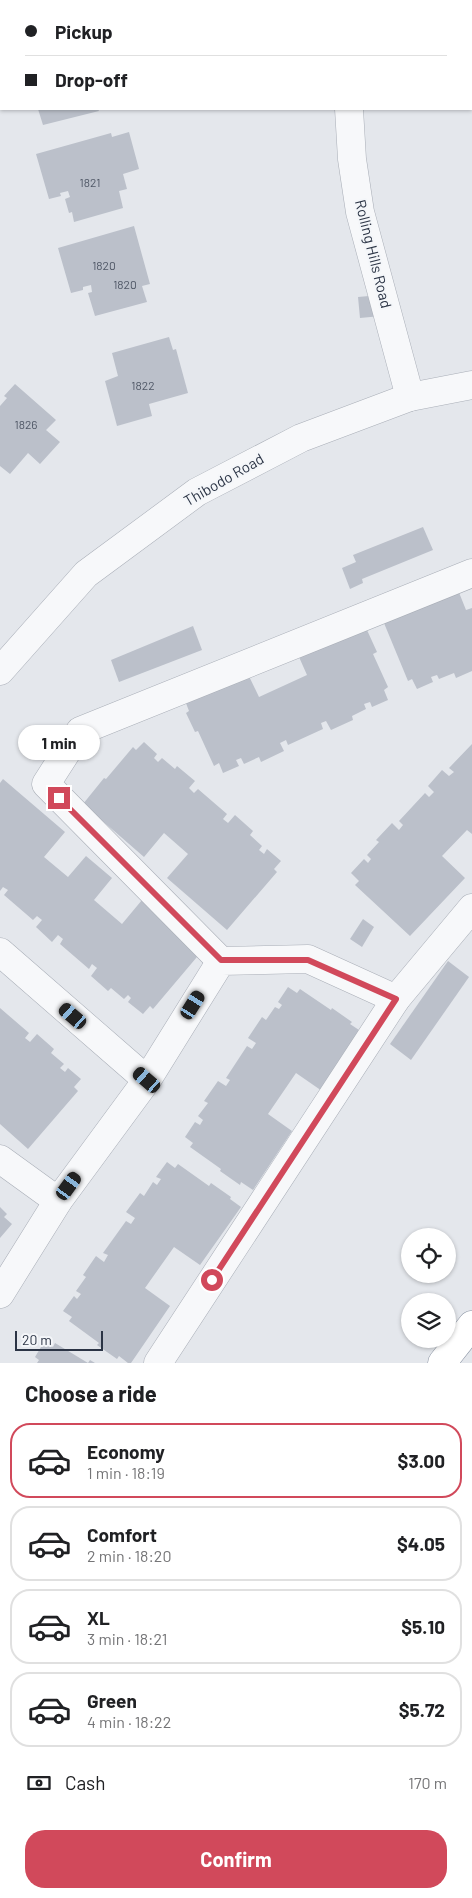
<!DOCTYPE html>
<meta charset="utf-8">
<style>
:root{--surface:#fff;--page:#f2f2f2;--text:#202124;--muted:#757577;--line:#e0e0e0;--accent:#d1495b}
body{margin:0;font-family:Barlow,sans-serif;background:var(--page);color:var(--text);height:100vh;display:flex;flex-direction:column;font-size:19px;white-space:nowrap}
*{box-sizing:border-box;margin:0}
p{font-size:16px;color:var(--muted)}
.icon{flex:none;width:28px;height:28px;fill:none;stroke:currentColor;stroke-width:2;stroke-linecap:round;stroke-linejoin:round}
.map{position:relative;height:1363px;overflow:hidden}
.details{display:flex;flex-direction:column;background:var(--surface);flex:1}
.details>*{flex:none}
.top-card{position:absolute;left:0px;top:0px;width:472px;height:110px;box-shadow:0 1px 4px #0004;display:grid;align-content:center;height:110px;padding:0 25px;background:var(--surface)}
.buttons{position:absolute;left:401px;top:1228px;display:grid;gap:10px}
.buttons a{display:grid;place-items:center;width:55px;height:55px;border-radius:50%;background:var(--surface);box-shadow:0 1px 4px #0004;font-size:25px}
.scale{position:absolute;left:15px;bottom:12px;width:88px;box-sizing:border-box;padding-left:5px;border:2px solid #2b3445;border-top:0;font-size:14px;line-height:18px;white-space:nowrap;color:#2b3445;-webkit-text-stroke:4px #f4f6f9;paint-order:stroke}
.end{position:absolute;width:22px;height:22px;margin:-11px;border:6px solid #d1495b;background:#fff;box-shadow:0 0 0 2px #fff}
.from{border-radius:50%}
.bubble{position:absolute;height:35px;border-radius:18px;background:var(--surface);box-shadow:0 1px 4px #0004;font-size:16px;font-weight:700;line-height:35px;text-align:center}
.car{position:absolute;width:15px;height:30px;margin:-15px -8px;border-radius:6px;box-shadow:0 0 4px 1px #0007;background:linear-gradient(#222 24%,#8ab4d8 0 40%,#222 0 76%,#8ab4d8 0 86%,#222 0)}
.top-card b{display:flex;align-items:center;gap:18px;height:48px;font-size:19px}
.top-card b+b{border-top:1px solid var(--line)}
.top-card i{width:12px;height:12px;background:var(--text)}
ul{padding:0;list-style:none}
li{display:flex;align-items:center;gap:15px;height:75px;margin:0 10px 8px;padding:0 15px;border:2px solid var(--line);border-radius:20px}
li div{flex:1}
li b{display:block;font-size:19px}
li em{font-style:normal;font-weight:700}
li.on{border-color:var(--accent)}
li>.icon{width:45px;height:45px;stroke-width:1.5}
h2{padding:0 25px;font-size:22px;line-height:60px}
.pay{display:flex;align-items:center;gap:12px;height:55px;padding:0 25px;font-size:19px}
.pay p{margin-inline-start:auto}
.button{display:flex;gap:10px;margin-top:auto;padding:10px 25px}
.button a{flex:1;height:58px;border-radius:20px;background:var(--accent);color:#fff;font-size:20px;font-weight:700;line-height:58px;text-align:center}
.map>svg:first-child{display:block}
.building{fill:#bbc0ca}
.lines{fill:none;stroke-linecap:round;stroke-linejoin:round}
.minor-casing{stroke:#a9aeb7;stroke-width:29}
.highway-casing{stroke:#8b94a3;stroke-width:29}
.minor{stroke:#f7f8fa;stroke-width:28}
.highway{stroke:#fff;stroke-width:28}
.route{stroke:#d1495b;stroke-width:6}
.labels{text-anchor:middle;stroke-width:4;stroke-linejoin:round;paint-order:stroke}
.number-label{font-size:12px;fill:#4f5766}
.street-label{font-size:15px;fill:#2b3445;stroke:#f4f6f9}
</style>
<div class="map">
<svg width="472" height="1363" viewBox="0 0 472 1363">
<rect width="100%" height="100%" fill="#e4e7ec"/>
<g class="building">
<path d="M 38,109 L 98,109 L 99,111 L 43,125 Z"/>
<path d="M 129,132 L 139,169 L 123,174 L 127,189 L 119,191 L 123,208 L 74,222 L 72,212 L 69,213 L 65,199 L 70,197 L 68,191 L 60,193 L 61,196 L 49,199 L 36,154 L 111,133 L 112,137 Z"/>
<path d="M 134,226 L 150,284 L 142,286 L 147,302 L 95,316 L 88,293 L 92,292 L 91,285 L 83,287 L 83,290 L 71,293 L 58,248 Z"/>
<path d="M 380,295 L 381,316 L 360,318 L 358,297 Z"/>
<path d="M 169,337 L 173,350 L 176,349 L 188,393 L 149,404 L 152,416 L 117,426 L 105,381 L 118,376 L 112,353 Z"/>
<path d="M 15,384 L 56,420 L 46,430 L 60,442 L 40,464 L 28,453 L 10,474 L 0,466 L 0,406 L 7,398 L 4,396 Z"/>
<path d="M 423,527 L 433,550 L 362,579 L 363,583 L 350,589 L 342,568 L 356,562 L 353,555 Z"/>
<path d="M 454,580 L 466,610 L 472,608 L 472,671 L 456,678 L 454,673 L 439,679 L 437,675 L 431,677 L 433,682 L 417,689 L 412,679 L 408,681 L 379,611 Z"/>
<path d="M 193,626 L 202,650 L 119,682 L 111,660 Z"/>
<path d="M 367,630 L 377,652 L 373,654 L 388,687 L 384,690 L 388,700 L 372,707 L 370,702 L 364,704 L 366,709 L 352,716 L 353,720 L 331,730 L 326,721 L 321,723 L 323,729 L 288,745 L 286,740 L 280,743 L 284,751 L 261,762 L 259,757 L 244,764 L 241,758 L 236,760 L 239,766 L 223,773 L 219,763 L 214,766 L 198,731 L 195,732 L 186,713 L 189,711 L 184,698 L 246,670 L 259,697 L 307,675 L 295,648 Z"/>
<path d="M 144,742 L 157,754 L 154,758 L 158,762 L 162,758 L 175,769 L 177,766 L 195,781 L 189,788 L 194,793 L 198,789 L 227,814 L 223,819 L 228,823 L 235,815 L 253,831 L 250,835 L 262,846 L 259,850 L 264,854 L 267,849 L 281,861 L 274,869 L 277,872 L 227,930 L 167,878 L 188,854 L 164,833 L 144,857 L 83,804 L 104,778 L 106,779 L 133,747 L 136,750 Z"/>
<path d="M 472,744 L 472,834 L 467,830 L 442,856 L 465,878 L 410,936 L 355,885 L 359,881 L 351,873 L 364,859 L 368,863 L 371,859 L 367,855 L 379,842 L 376,840 L 392,823 L 399,830 L 403,825 L 399,821 L 425,793 L 429,797 L 434,792 L 428,786 L 442,770 L 449,776 L 454,772 L 449,768 Z"/>
<path d="M 3,779 L 65,832 L 44,857 L 68,877 L 86,856 L 112,878 L 94,900 L 122,924 L 142,900 L 202,951 L 153,1009 L 150,1006 L 143,1014 L 128,1002 L 131,998 L 128,995 L 124,999 L 111,988 L 108,991 L 91,976 L 97,968 L 92,964 L 89,969 L 60,944 L 63,939 L 58,935 L 52,942 L 36,927 L 42,920 L 37,916 L 33,920 L 4,895 L 8,890 L 3,887 L 0,891 L 0,783 Z"/>
<path d="M 363,919 L 374,927 L 362,947 L 350,939 Z"/>
<path d="M 448,961 L 469,977 L 411,1060 L 390,1044 Z"/>
<path d="M 288,987 L 297,993 L 300,989 L 331,1010 L 332,1008 L 352,1022 L 350,1024 L 362,1032 L 322,1091 L 296,1073 L 268,1114 L 292,1131 L 253,1190 L 241,1182 L 240,1185 L 220,1171 L 221,1169 L 190,1147 L 193,1143 L 185,1137 L 195,1122 L 200,1125 L 203,1120 L 198,1116 L 208,1103 L 204,1101 L 218,1081 L 226,1086 L 230,1080 L 226,1078 L 247,1046 L 252,1049 L 256,1043 L 248,1038 L 262,1017 L 266,1020 L 275,1007 L 279,1009 L 282,1005 L 278,1002 Z"/>
<path d="M 0,1008 L 29,1033 L 25,1038 L 30,1042 L 37,1034 L 54,1049 L 51,1053 L 64,1064 L 60,1068 L 65,1072 L 68,1068 L 81,1079 L 74,1087 L 78,1091 L 28,1149 L 0,1124 Z"/>
<path d="M 167,1162 L 175,1168 L 178,1164 L 209,1186 L 211,1183 L 231,1197 L 230,1199 L 241,1207 L 200,1265 L 174,1247 L 145,1288 L 170,1306 L 131,1363 L 128,1363 L 119,1356 L 117,1359 L 97,1345 L 99,1343 L 69,1321 L 72,1317 L 63,1311 L 74,1296 L 77,1299 L 81,1294 L 76,1291 L 86,1277 L 83,1275 L 96,1256 L 104,1262 L 108,1255 L 103,1253 L 126,1221 L 131,1224 L 135,1218 L 126,1212 L 140,1193 L 144,1196 L 153,1182 L 157,1185 L 161,1179 L 156,1177 Z"/>
<path d="M 0,1207 L 7,1214 L 4,1217 L 12,1224 L 0,1238 Z"/>
<path d="M 44,1342 L 53,1347 L 55,1343 L 88,1363 L 90,1360 L 95,1363 L 37,1363 L 39,1360 L 35,1357 Z"/>
</g>
<g class="lines">
<defs>
<g id="minor">
<path d="M 345,0 L 345,1"/>
<path d="M 349,109 L 352,159 L 360,212 L 410,397"/>
<path d="M 0,671 L 86,574 L 197,492 L 301,438 L 410,397 L 472,385"/>
<path d="M 0,952 L 147,1080"/>
<path d="M 221,961 L 46,784 L 80,731 L 472,573"/>
<path d="M 0,1159 L 58,1201"/>
<path d="M 0,1294 L 58,1201 L 147,1080 L 221,961 L 308,959 L 396,999"/>
<path d="M 158,1363 L 396,999 L 472,908"/>
</g>
<path id="highway" d="M 442,1363 L 472,1325"/>
</defs>
<use href="#minor" class="minor-casing"/>
<use href="#highway" class="highway-casing"/>
<use href="#minor" class="minor"/>
<use href="#highway" class="highway"/>
</g>
<g class="lines">
<path class="route" d="M 59,798 L 221,960 L 308,960 L 396,999 L 212,1280"/>
</g>
<g class="labels">
<g class="number-label">
<text x="90" y="187">1821</text>
<text x="104" y="270">1820</text>
<text x="125" y="289">1820</text>
<text x="143" y="390">1822</text>
<text x="26" y="429">1826</text>
</g>
<g class="street-label">
<text transform="translate(373 254) rotate(76)" y="5">Rolling Hills Road</text>
<text transform="translate(224 480) rotate(-30)" y="5">Thibodo Road</text>
</g>
</g>
</svg>
<div class="buttons">
<a><svg class="icon" aria-label="locate" viewBox="0 0 24 24"><circle cx="12" cy="12" r="6"/><path d="M12 2v4M12 18v4M2 12h4M18 12h4"/></svg></a>
<a><svg class="icon" aria-label="layers" viewBox="0 0 24 24"><path d="M12 4l9 5-9 5-9-5zM3 14l9 5 9-5"/></svg></a>
</div>
<div class="scale">20 m</div>
<i class="end from" style="left:212px;top:1280px"></i>
<i class="end" style="left:59px;top:798px"></i>
<div class="bubble" style="left:18px;top:725px;width:82px">1 min</div>
<i class="car" style="left:193px;top:1005px;rotate:32deg"></i>
<i class="car" style="left:73px;top:1016px;rotate:311deg"></i>
<i class="car" style="left:147px;top:1080px;rotate:311deg"></i>
<i class="car" style="left:69px;top:1186px;rotate:36deg"></i>
<div class="top-card">
<b><i class="from"></i>Pickup</b>
<b><i></i>Drop-off</b>
</div>
</div>
<section class="details">
<h2>Choose a ride</h2>
<ul>
<li class="on"><svg class="icon" aria-label="car" viewBox="0 0 24 24"><path d="M5 17H2v-5l4-1 3-4h7l3 4 3 1v5h-3M9 17h6M6 11h13"/><circle cx="7" cy="17" r="2"/><circle cx="17" cy="17" r="2"/></svg><div><b>Economy</b><p>1 min · 18:19</p></div><em>$3.00</em></li>
<li><svg class="icon" aria-label="car" viewBox="0 0 24 24"><path d="M5 17H2v-5l4-1 3-4h7l3 4 3 1v5h-3M9 17h6M6 11h13"/><circle cx="7" cy="17" r="2"/><circle cx="17" cy="17" r="2"/></svg><div><b>Comfort</b><p>2 min · 18:20</p></div><em>$4.05</em></li>
<li><svg class="icon" aria-label="car" viewBox="0 0 24 24"><path d="M5 17H2v-5l4-1 3-4h7l3 4 3 1v5h-3M9 17h6M6 11h13"/><circle cx="7" cy="17" r="2"/><circle cx="17" cy="17" r="2"/></svg><div><b>XL</b><p>3 min · 18:21</p></div><em>$5.10</em></li>
<li><svg class="icon" aria-label="car" viewBox="0 0 24 24"><path d="M5 17H2v-5l4-1 3-4h7l3 4 3 1v5h-3M9 17h6M6 11h13"/><circle cx="7" cy="17" r="2"/><circle cx="17" cy="17" r="2"/></svg><div><b>Green</b><p>4 min · 18:22</p></div><em>$5.72</em></li>
</ul>
<div class="pay"><svg class="icon" aria-label="cash" viewBox="0 0 24 24"><path d="M3 7h18v10H3z"/><circle cx="12" cy="12" r="2"/></svg>Cash<p>170 m</p></div>
<div class="button"><a>Confirm</a></div>
</section>
